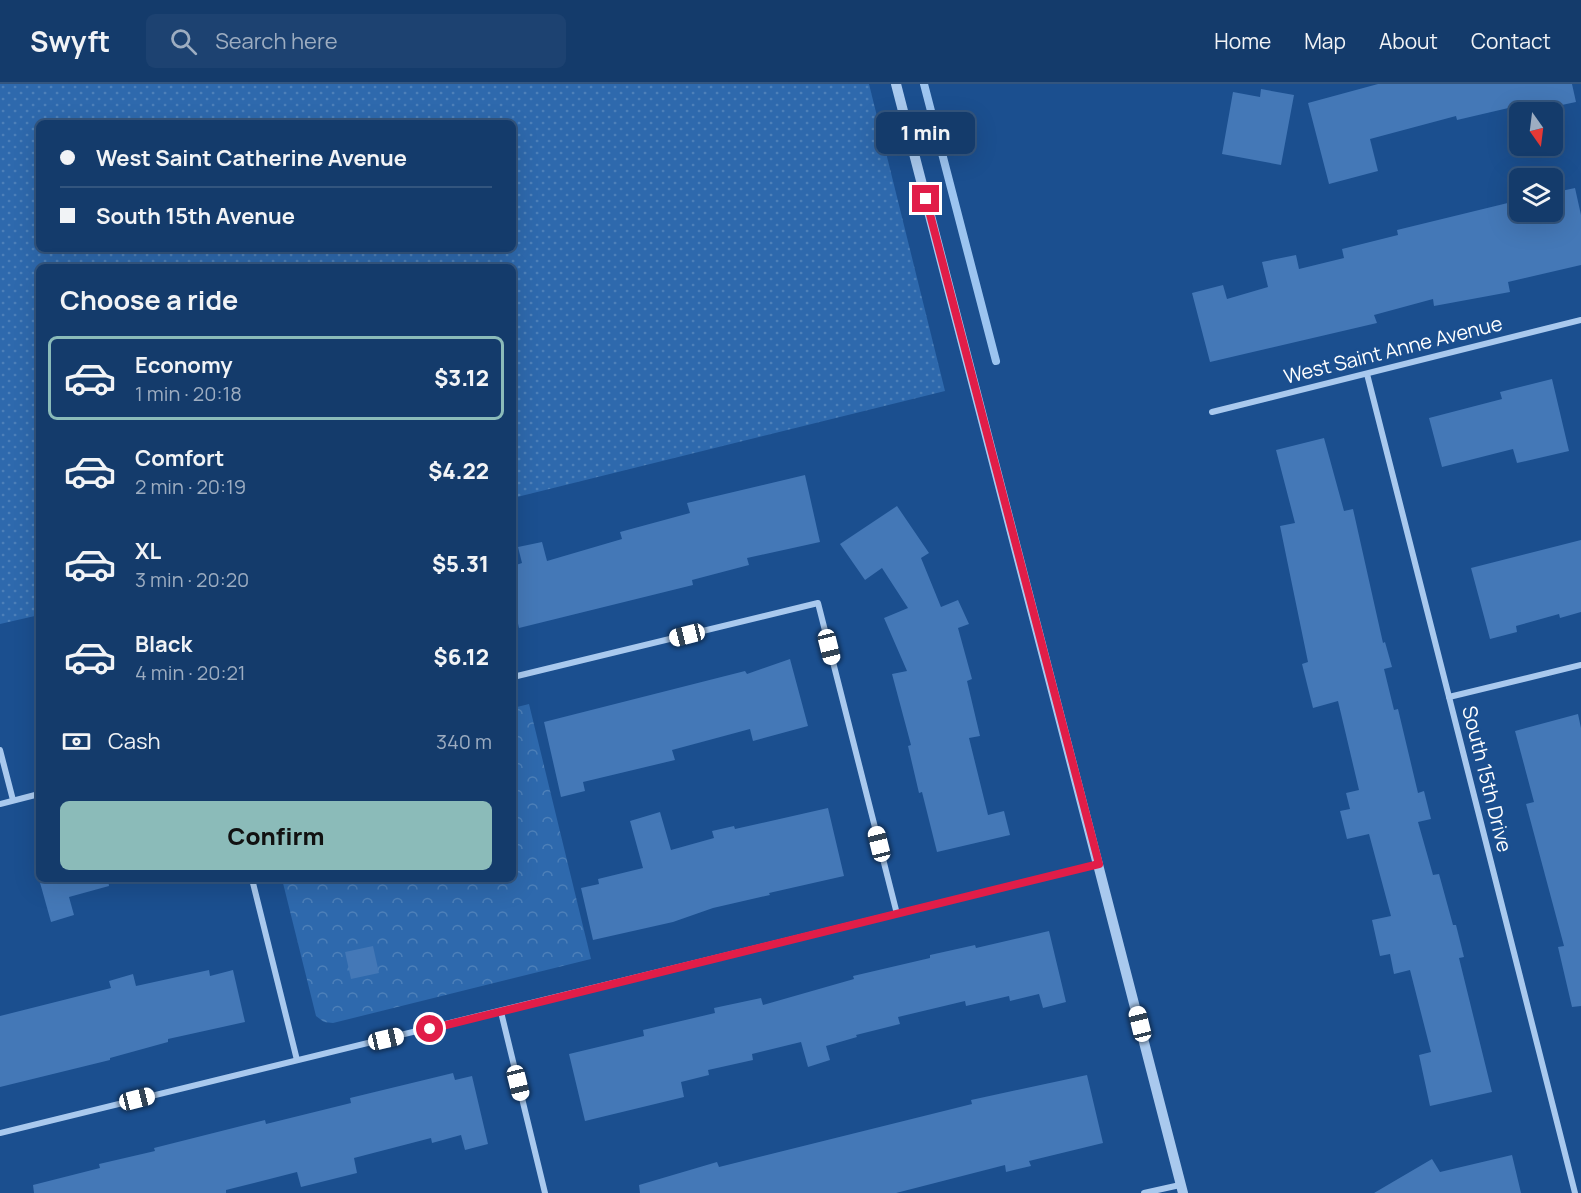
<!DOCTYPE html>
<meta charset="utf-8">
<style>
:root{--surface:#143b6b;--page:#1d4271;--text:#f1f3f6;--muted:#9dadc1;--line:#33557e;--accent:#8bbbb9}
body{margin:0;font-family:Manrope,sans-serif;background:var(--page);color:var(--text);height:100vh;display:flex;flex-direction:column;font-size:22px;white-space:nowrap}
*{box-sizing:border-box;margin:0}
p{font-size:20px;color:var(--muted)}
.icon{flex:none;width:33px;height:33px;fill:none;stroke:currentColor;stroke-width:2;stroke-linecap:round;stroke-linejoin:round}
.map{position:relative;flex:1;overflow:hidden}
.panel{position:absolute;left:36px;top:180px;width:480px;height:618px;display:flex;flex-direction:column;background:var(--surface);border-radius:9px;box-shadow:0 6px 24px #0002,0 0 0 2px var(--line)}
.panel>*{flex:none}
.guide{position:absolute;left:36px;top:36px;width:480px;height:132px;border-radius:9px;box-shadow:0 6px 24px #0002,0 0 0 2px var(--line);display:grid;align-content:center;height:132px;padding:0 24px;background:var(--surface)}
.needle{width:39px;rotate:166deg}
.controls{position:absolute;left:1509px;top:18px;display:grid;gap:12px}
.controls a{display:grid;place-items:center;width:54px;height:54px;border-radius:9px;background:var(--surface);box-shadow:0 6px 24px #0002,0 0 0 2px var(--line);font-size:30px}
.end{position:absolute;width:27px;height:27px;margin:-14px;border:8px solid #e11d48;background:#fff;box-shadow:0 0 0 3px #fff}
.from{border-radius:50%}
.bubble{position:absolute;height:42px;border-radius:9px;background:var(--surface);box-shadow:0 6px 24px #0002,0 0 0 2px var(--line);font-size:20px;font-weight:800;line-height:42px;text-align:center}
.car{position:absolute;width:18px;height:36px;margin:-18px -9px;border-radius:8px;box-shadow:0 0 4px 2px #0007;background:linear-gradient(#fff 24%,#345 0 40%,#fff 0 76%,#345 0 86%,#fff 0)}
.guide b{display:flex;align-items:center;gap:21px;height:57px;font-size:22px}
.guide b+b{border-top:2px solid var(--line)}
.guide i{width:15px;height:15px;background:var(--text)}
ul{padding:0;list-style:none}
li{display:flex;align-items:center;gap:18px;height:84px;margin:0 12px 9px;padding:0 12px;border:3px solid transparent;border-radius:9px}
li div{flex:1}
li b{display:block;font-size:22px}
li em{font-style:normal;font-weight:800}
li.on{border-color:var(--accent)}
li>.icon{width:54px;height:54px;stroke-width:1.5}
h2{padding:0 24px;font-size:27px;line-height:72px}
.pay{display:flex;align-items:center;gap:15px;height:66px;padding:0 24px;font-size:22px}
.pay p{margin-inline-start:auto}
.cta{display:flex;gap:12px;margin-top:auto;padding:12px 24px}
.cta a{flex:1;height:69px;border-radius:9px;background:var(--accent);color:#111;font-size:24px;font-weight:800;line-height:69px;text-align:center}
header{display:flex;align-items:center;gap:36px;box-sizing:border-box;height:84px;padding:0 30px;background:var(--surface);border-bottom:2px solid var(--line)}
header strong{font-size:28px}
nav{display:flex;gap:33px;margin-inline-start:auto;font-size:21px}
.search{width:420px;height:54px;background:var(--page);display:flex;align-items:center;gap:15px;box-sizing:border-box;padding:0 21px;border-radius:9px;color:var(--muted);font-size:22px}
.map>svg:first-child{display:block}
.forest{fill:url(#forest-crowns)}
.garden{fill:url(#garden-dots);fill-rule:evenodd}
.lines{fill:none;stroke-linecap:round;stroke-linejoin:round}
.stream{stroke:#9cc4f0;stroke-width:8}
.building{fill:#4478b7}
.minor{stroke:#a9c9ee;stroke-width:6}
.tertiary{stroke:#a9c9ee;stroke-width:10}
.route{stroke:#e11d48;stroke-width:8}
.labels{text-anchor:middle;stroke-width:4.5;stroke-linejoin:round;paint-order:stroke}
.street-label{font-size:20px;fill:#fff;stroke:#1b4f8f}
</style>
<header>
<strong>Swyft</strong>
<div class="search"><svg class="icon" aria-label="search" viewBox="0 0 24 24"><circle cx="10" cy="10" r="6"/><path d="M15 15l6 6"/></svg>Search here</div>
<nav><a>Home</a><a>Map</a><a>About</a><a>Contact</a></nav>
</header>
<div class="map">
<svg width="1581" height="1109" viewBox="0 0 1581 1109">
<defs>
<pattern id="forest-crowns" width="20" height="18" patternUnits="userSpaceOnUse" patternTransform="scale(1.5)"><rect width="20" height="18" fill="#2e69ad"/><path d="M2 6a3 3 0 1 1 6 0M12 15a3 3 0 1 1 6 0" fill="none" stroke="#4d80b9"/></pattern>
<pattern id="garden-dots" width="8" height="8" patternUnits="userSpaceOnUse" patternTransform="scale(1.5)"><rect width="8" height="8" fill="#2e69ad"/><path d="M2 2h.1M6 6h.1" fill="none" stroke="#4d80b9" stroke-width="1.8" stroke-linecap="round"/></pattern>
</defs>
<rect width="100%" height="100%" fill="#1b4f8f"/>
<path class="forest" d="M 529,620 L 591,875 L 333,939 L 324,938 L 316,932 L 282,795 L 513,795 L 513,624 Z"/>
<path class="garden" d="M 0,0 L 869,0 L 945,307 L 513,414 L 513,183 L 39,183 L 39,531 L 0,540 ZM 39,39 L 513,39 L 513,165 L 39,165 Z"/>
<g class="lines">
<path class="stream" d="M 924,0 L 996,277"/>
</g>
<g class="building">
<path d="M 1378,0 L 1572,0 L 1576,18 L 1557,22 L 1559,31 L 1552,32 L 1552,28 L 1520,28 L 1520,35 L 1517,22 L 1457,36 L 1456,32 L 1370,55 L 1378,87 L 1329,100 L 1308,19 Z"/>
<path d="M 1261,5 L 1294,11 L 1281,81 L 1222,70 L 1233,8 L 1260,13 Z"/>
<path d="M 1575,104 L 1581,131 L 1581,181 L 1508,198 L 1510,208 L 1434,222 L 1433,215 L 1374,231 L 1377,239 L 1210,278 L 1192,209 L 1223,201 L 1227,215 L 1268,203 L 1262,178 L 1296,171 L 1299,185 L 1344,174 L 1342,165 L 1398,151 L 1397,146 L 1520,116 L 1520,128 L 1552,128 L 1552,109 Z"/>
<path d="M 1552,295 L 1569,367 L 1517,379 L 1513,365 L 1442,383 L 1429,334 L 1502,315 L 1500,308 Z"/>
<path d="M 1324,354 L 1344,427 L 1353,425 L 1383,559 L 1385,558 L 1392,583 L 1384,585 L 1394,626 L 1398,625 L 1418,709 L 1424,707 L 1431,735 L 1418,738 L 1433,791 L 1439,790 L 1453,841 L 1456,841 L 1464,873 L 1459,874 L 1492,1008 L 1430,1022 L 1419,971 L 1431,968 L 1410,886 L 1394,890 L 1390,870 L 1380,872 L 1372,836 L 1391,832 L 1369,750 L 1347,755 L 1340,727 L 1350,725 L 1346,709 L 1359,706 L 1338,617 L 1313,624 L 1302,580 L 1308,578 L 1280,442 L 1295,439 L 1276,366 Z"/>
<path d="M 805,391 L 820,458 L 747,474 L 749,481 L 692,496 L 693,501 L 519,544 L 513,516 L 513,482 L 522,479 L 518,463 L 542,458 L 547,477 L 622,455 L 620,448 L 690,429 L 687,419 Z"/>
<path d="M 897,422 L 929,469 L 921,474 L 941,523 L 958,516 L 969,540 L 958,544 L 972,595 L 967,597 L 980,652 L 969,654 L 988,731 L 1004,727 L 1010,751 L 937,768 L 922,708 L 919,709 L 908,662 L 911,661 L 892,590 L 907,587 L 884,534 L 908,524 L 882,484 L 865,496 L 840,460 Z"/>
<path d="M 1581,456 L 1581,528 L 1560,534 L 1559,530 L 1516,542 L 1517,548 L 1490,555 L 1471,484 Z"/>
<path d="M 790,575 L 808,642 L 753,657 L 750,645 L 672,666 L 675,676 L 583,698 L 585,707 L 561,713 L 544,638 L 745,587 L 747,590 Z"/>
<path d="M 1578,630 L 1581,644 L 1581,922 L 1572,923 L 1558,863 L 1564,862 L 1526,720 L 1534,718 L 1515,647 Z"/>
<path d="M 828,724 L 844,792 L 769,809 L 770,811 L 713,824 L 673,838 L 593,856 L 581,804 L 599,800 L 598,795 L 643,784 L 630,737 L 660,728 L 671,766 L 714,754 L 712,747 L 734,742 L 735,745 Z"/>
<path d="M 39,795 L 108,795 L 109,802 L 69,813 L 74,831 L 51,838 Z"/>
<path d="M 1049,847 L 1066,918 L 1043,924 L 1039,910 L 1010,917 L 1009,912 L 966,922 L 965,917 L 898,933 L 900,940 L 856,951 L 857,953 L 826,962 L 830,976 L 808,983 L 801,958 L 752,970 L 753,976 L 708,986 L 709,991 L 681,998 L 684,1013 L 585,1037 L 569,970 L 644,952 L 643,946 L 715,929 L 714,924 L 761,914 L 763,921 L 854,895 L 853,892 L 930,874 L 930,871 L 975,861 L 976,864 Z"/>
<path d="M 373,862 L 379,889 L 351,895 L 345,868 Z"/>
<path d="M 209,886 L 210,892 L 233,886 L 245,938 L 168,955 L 168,958 L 110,974 L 110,976 L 0,1003 L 0,932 L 111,904 L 109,897 L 133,890 L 136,902 Z"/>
<path d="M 453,989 L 455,996 L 472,992 L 488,1060 L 465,1066 L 461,1051 L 432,1059 L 431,1054 L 354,1074 L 357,1089 L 301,1103 L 297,1088 L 226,1106 L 226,1109 L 34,1109 L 33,1101 L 100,1084 L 99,1080 L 155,1067 L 154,1064 L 265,1036 L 266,1040 L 351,1019 L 350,1014 Z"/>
<path d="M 1087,991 L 1103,1059 L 1029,1077 L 1031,1082 L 1006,1088 L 1005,1081 L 896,1109 L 640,1109 L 639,1101 L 717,1078 L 719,1083 L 972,1020 L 971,1016 Z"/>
<path d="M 1512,1071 L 1521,1109 L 1374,1109 L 1432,1075 L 1440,1088 Z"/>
</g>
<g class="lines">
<g class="minor">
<path d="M 1367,290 L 1575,1109"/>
<path d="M 1212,328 L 1581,236"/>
<path d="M 513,593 L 818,519 L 897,830"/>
<path d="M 1449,613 L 1581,581"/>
<path d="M 0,666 L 13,716"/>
<path d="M 0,720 L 39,710"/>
<path d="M 252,795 L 297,976"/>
<path d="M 501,928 L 545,1109"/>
<path d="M 0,1049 L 1099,780"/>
<path d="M 1144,1109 L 1180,1101"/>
</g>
<path class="tertiary" d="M 896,0 L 1183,1109"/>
</g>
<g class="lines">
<path class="route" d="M 430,945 L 1099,780 L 926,115"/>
</g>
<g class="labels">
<g class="street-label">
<text transform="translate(1393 266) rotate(-14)" y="7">West Saint Anne Avenue</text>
<text transform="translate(1487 695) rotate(76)" y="7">South 15th Drive</text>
</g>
</g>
</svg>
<div class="controls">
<a><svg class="needle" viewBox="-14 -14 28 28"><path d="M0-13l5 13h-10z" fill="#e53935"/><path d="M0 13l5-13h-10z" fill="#9dadc1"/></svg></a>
<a><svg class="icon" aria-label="layers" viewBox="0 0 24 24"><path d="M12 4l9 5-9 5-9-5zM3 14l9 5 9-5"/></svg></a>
</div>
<i class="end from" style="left:430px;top:945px"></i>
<i class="end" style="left:926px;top:115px"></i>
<div class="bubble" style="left:876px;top:28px;width:99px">1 min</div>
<i class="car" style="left:687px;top:551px;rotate:256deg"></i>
<i class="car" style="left:829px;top:563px;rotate:166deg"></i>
<i class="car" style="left:879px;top:760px;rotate:346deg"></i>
<i class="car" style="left:1140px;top:940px;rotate:346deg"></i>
<i class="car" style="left:386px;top:955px;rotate:77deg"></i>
<i class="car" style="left:518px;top:999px;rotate:166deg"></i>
<i class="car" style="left:137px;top:1015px;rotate:76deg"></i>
<div class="guide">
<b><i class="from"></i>West Saint Catherine Avenue</b>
<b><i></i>South 15th Avenue</b>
</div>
<section class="panel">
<h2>Choose a ride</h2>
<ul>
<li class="on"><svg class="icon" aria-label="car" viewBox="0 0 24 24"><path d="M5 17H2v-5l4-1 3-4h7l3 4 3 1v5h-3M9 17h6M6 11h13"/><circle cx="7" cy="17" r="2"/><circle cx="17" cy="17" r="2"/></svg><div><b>Economy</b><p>1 min · 20:18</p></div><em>$3.12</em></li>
<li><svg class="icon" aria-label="car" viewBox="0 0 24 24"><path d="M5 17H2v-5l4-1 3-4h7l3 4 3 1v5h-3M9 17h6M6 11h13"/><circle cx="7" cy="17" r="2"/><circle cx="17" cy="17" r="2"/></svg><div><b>Comfort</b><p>2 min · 20:19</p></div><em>$4.22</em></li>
<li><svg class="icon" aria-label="car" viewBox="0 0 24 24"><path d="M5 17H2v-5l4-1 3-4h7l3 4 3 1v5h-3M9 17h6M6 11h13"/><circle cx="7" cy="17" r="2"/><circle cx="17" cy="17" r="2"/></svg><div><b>XL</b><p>3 min · 20:20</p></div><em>$5.31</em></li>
<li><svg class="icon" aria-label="car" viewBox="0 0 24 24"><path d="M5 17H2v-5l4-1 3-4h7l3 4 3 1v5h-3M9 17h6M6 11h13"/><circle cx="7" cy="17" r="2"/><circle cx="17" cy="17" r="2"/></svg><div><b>Black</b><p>4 min · 20:21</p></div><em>$6.12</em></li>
</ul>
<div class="pay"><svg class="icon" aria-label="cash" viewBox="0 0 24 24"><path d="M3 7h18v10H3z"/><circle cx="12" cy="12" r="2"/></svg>Cash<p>340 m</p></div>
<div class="cta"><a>Confirm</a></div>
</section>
</div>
